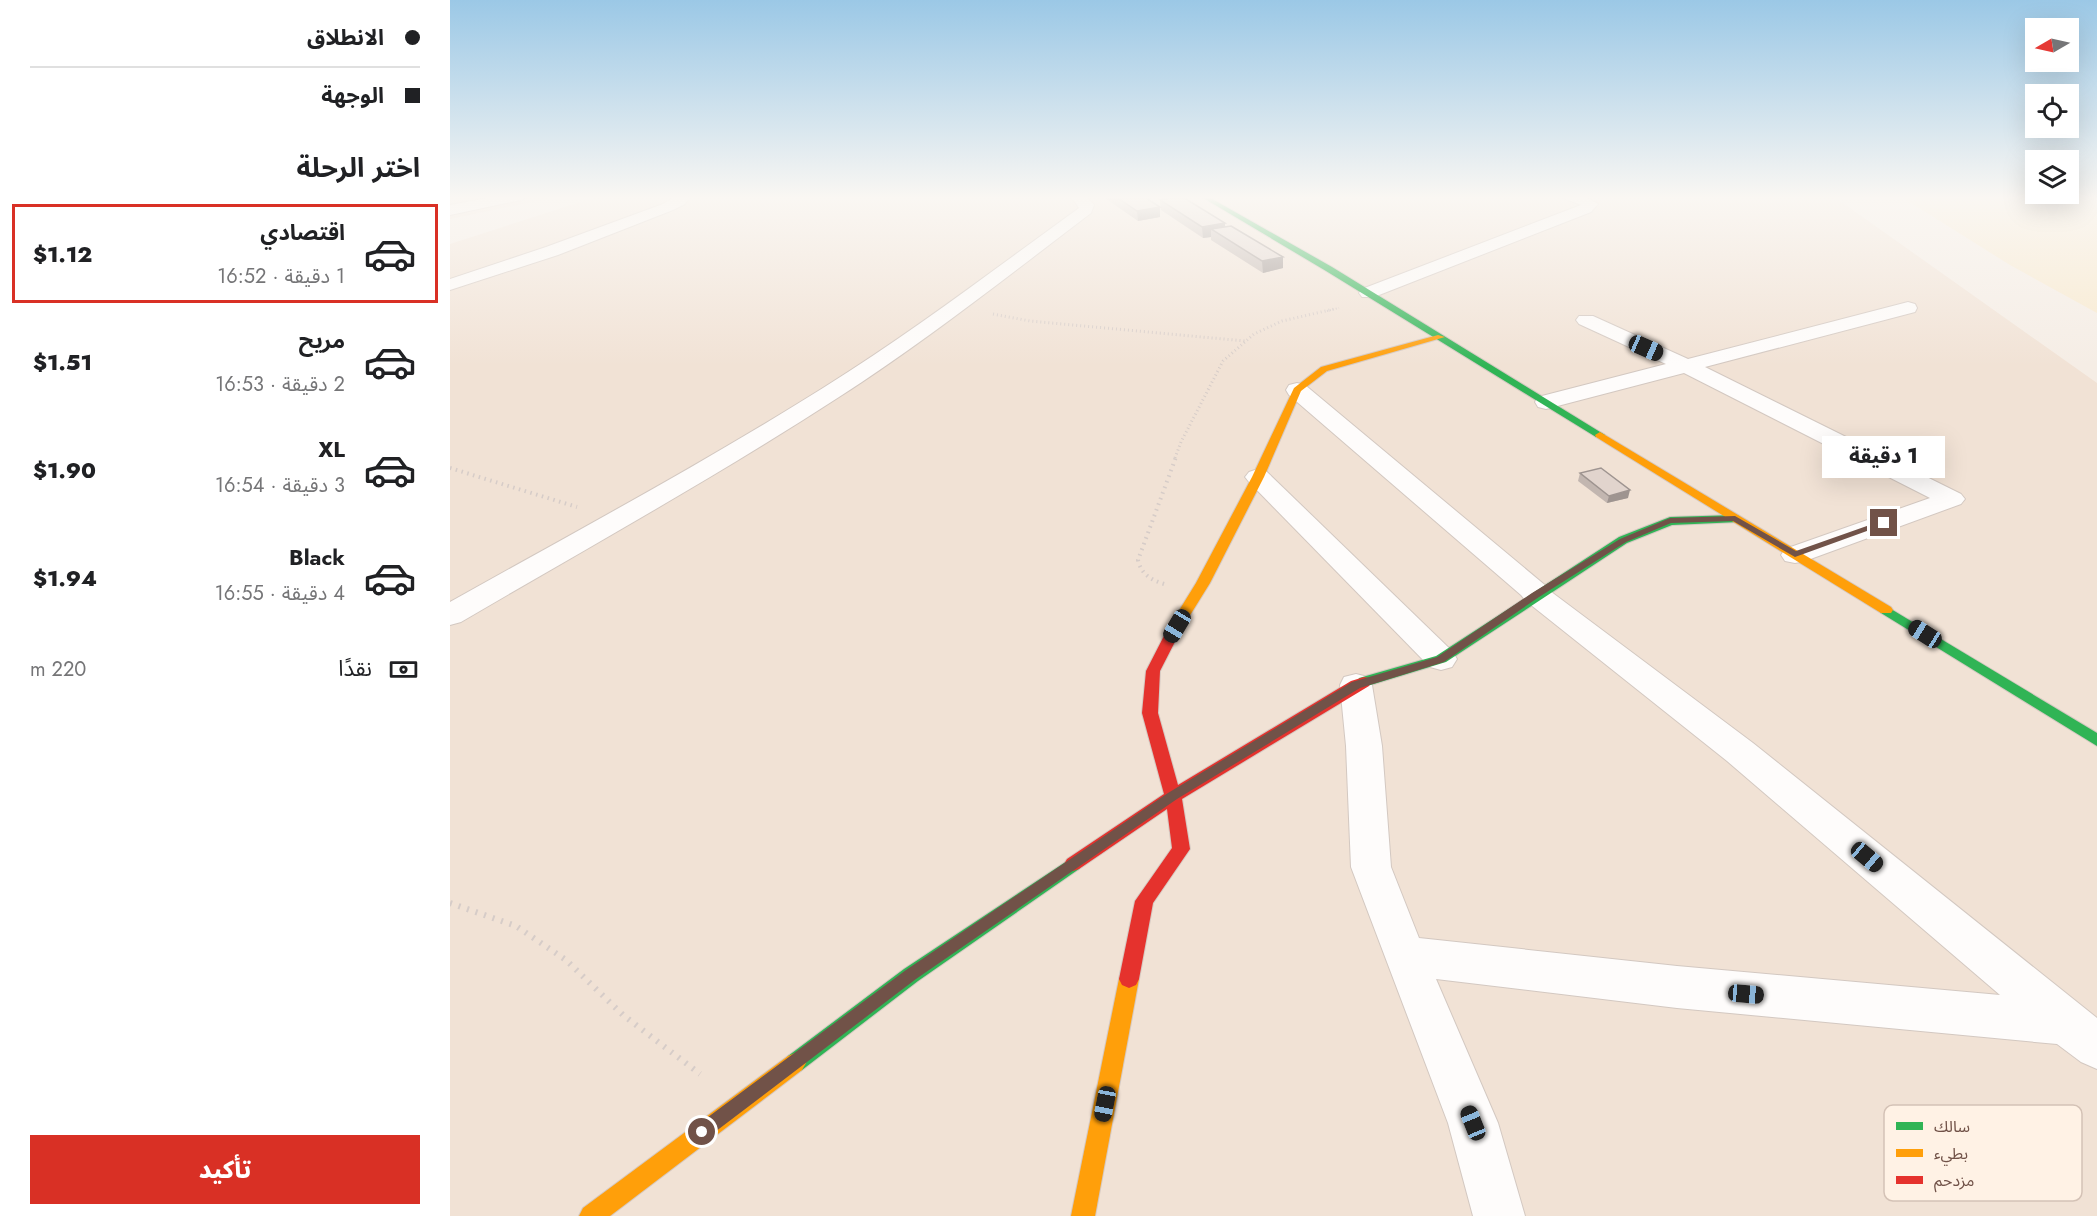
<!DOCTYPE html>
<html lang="ar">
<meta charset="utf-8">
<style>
:root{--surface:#fff;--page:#f2f2f2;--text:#202124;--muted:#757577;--line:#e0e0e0;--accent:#d93025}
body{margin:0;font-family:Jost,"Noto Sans Arabic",sans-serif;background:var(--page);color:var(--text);direction:rtl;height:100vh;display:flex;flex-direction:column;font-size:22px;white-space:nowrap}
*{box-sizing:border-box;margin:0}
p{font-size:20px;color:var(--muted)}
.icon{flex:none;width:33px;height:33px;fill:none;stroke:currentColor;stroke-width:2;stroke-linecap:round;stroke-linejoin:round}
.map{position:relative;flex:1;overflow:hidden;direction:ltr}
.panel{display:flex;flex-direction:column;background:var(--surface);width:450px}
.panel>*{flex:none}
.hud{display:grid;align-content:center;height:132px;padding:0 30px;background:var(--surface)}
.needle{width:39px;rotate:261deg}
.buttons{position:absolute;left:1575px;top:18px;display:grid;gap:12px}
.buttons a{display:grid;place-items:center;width:54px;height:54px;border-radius:0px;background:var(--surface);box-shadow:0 6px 24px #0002;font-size:30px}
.end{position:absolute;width:27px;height:27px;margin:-14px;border:8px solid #715248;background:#fff;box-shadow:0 0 0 3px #fff}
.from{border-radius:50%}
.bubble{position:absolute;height:42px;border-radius:0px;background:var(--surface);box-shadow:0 6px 24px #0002;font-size:20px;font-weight:800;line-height:42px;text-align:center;direction:rtl}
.car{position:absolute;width:18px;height:36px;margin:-18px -9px;border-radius:8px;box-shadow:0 0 4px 2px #0007;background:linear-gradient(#222 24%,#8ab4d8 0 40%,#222 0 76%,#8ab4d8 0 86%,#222 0)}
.hud b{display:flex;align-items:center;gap:21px;height:57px;font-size:22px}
.hud b+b{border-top:2px solid var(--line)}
.hud i{width:15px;height:15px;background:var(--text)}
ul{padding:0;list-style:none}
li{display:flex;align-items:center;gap:18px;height:99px;margin:0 12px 9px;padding:0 18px;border:3px solid transparent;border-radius:0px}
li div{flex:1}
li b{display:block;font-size:22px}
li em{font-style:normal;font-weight:800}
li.selected{border-color:var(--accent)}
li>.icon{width:54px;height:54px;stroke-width:1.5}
h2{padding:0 30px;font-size:27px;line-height:72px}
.pay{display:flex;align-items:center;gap:15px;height:66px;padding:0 30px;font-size:22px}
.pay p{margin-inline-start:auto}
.button{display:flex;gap:12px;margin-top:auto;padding:12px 30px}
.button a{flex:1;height:69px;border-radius:0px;background:var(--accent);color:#fff;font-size:24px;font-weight:800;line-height:69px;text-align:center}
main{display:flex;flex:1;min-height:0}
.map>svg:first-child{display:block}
.residential{fill:#f1e2d5}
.sand{fill:#f8e9cd}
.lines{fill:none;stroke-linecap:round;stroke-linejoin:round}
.street-casing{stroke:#d3c8c1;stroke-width:2}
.fast-casing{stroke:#d5c9c2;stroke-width:2}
.slow-casing{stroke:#d5c9c2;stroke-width:2}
.jam-casing{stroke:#d5c9c2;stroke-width:2}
.path-far3{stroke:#d6ccc8;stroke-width:2;stroke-dasharray:1 2;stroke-linecap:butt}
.path-far2{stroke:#d6ccc8;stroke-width:3;stroke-dasharray:1 3;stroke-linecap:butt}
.path-far1{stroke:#d6ccc8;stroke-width:4;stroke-dasharray:1.5 4.5;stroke-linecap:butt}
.path{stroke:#d6ccc8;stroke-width:6;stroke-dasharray:2 7;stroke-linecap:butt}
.street{fill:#fefcfb;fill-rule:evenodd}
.fast{fill:#30b455;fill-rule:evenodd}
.slow{fill:#ff9f0a;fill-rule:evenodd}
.jam{fill:#e5322d;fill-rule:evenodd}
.wall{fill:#c2b6b0}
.shaded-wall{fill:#9e9490}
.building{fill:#e1d4cd;stroke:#9e9490;stroke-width:1.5}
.route{fill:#715248}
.key{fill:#fff2e5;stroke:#d4c2b6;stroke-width:1.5}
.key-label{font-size:16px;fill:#715248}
</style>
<main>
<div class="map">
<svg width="1647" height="1216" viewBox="0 0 1647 1216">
<rect width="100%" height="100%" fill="#f5ede5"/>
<g class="residential">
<path d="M 0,196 L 111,196 L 0,219 Z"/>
<path d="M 137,196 L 1383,196 L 1647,383 L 1647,1216 L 0,1216 L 0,244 L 143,198 Z"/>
</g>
<path class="sand" d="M 1450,196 L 1647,196 L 1647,313 L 1560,265 Z"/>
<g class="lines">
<defs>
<g id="street">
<path d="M 50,196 L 78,196 L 71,200 L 0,215 L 0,205 Z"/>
<path d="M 226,196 L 240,196 L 235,204 L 223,210 L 108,255 L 0,290 L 0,279 L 96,247 L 213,204 Z"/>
<path d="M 621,196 L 636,196 L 644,205 L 641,213 C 558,276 476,341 389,397 C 266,477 137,548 11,622 L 0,625 L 0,602 C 125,532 252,464 373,388 C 461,333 545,269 629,208 Z"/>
<path d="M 1114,196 L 1133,196 L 1148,204 L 1141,212 L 924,297 L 912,297 L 909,293 L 912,289 L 1131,205 L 1116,199 Z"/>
<path d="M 1458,302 L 1465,304 L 1467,308 L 1465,312 L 1255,367 L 1511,494 L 1515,499 L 1511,504 L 1355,561 L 1345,563 L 1335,561 L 1331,555 L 1335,549 L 1480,498 L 1234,373 L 1096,409 L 1088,407 L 1085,402 L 1088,397 L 1216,364 L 1129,324 L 1126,320 L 1129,316 L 1143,316 L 1238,359 Z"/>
<path d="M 847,383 L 855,385 L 1096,586 L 1100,591 L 1303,743 L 1647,1018 L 1647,1069 L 1631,1062 L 1607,1044 L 1227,1008 L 986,979 L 1048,1123 L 1075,1216 L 1023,1216 L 998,1123 L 901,867 L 896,746 L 890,685 L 894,677 L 906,674 L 918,677 L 922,685 L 932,746 L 941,867 L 969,938 L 1227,966 L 1550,995 L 1277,761 L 1076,601 L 1071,595 L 839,395 L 836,390 L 839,385 Z"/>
<path d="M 808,469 L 817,472 L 1002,651 L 1007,659 L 1002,667 L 991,670 L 980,667 L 799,482 L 795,477 L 799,472 Z"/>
</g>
<g id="fast">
<path d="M 750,196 L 757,196 L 882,267 L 1155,435 L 1154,437 L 1146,437 L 876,271 Z"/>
<path d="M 1285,515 L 1289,516 L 1291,519 L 1289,522 L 1222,525 L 1177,543 L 996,662 L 914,687 L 909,686 L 907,682 L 909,678 L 986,656 L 1169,537 L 1220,517 Z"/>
<path d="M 1436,606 L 1647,733 L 1647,746 L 1431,613 L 1429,610 L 1431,607 Z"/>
<path d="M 623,857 L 629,859 L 632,864 L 629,869 L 468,981 L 352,1070 L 345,1073 L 338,1070 L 334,1063 L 338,1056 L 454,969 Z"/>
</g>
<g id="slow">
<path d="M 988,335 L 995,337 L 877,371 L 851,391 L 814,477 L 760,583 L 729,633 L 719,633 L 717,630 L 746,583 L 802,477 L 844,388 L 871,367 Z"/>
<path d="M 1150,432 L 1441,607 L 1443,610 L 1441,613 L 1431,613 L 1146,437 L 1145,435 Z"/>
<path d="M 679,970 L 686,973 L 689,979 L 645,1216 L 621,1216 L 669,979 L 672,973 Z"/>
<path d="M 345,1053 L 352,1056 L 356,1063 L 352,1070 L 160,1216 L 129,1216 L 133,1208 L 338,1056 Z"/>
</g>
<path id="jam" d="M 724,626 L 731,630 L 710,671 L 708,713 L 728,785 L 901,681 L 914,677 L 919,678 L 921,682 L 919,686 L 732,799 L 740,849 L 703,903 L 689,979 L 686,985 L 679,988 L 672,985 L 669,979 L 685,901 L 722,848 L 717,809 L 629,869 L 623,871 L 617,869 L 614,864 L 617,859 L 714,794 L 692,713 L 696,671 L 717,630 Z"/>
</defs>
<use href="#street" class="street-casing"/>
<use href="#fast" class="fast-casing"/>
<use href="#slow" class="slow-casing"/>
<use href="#jam" class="jam-casing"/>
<path class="path-far3" d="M 877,311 L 889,308"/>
<g class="path-far2">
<path d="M 543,314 L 580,321 L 795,341"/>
<path d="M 725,458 L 731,442 L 773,361 L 804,334 L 832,321 L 884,309"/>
</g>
<g class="path-far1">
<path d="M 0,468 L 127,507"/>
<path d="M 714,584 C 701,580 691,574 688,560 L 726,457"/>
</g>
<path class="path" d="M 0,903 L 66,926 L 116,960 L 173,1015 L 250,1074"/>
<use href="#street" class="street"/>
<use href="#fast" class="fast"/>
<use href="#slow" class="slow"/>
<use href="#jam" class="jam"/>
</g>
<g class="wall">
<path d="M 652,196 L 693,196 L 710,217 L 688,221 Z"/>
<path d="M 710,200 L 775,223 L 775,227 L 833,257 L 833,268 L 813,273 L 761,240 L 761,237 L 753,238 L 711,210 Z"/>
<path d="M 1130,473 L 1178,498 L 1157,503 L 1128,481 Z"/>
</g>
<g class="shaded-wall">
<path d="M 710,207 L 710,217 L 688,221 L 687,211 Z"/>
<path d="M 775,223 L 775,234 L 761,229 L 761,237 L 753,238 L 752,227 Z"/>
<path d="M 833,257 L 833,268 L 813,273 L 812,261 Z"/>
<path d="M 1180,490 L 1178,498 L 1157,503 L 1159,496 Z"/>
</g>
<g class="building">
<path d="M 665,196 L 693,196 L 710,207 L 687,211 Z"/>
<path d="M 731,196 L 775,223 L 752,227 L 710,200 Z"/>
<path d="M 781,226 L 833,257 L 812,261 L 761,229 Z"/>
<path d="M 1151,468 L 1180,490 L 1159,496 L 1130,473 Z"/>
</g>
<linearGradient id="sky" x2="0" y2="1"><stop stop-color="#9bc8e6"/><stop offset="0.54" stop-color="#faf7f3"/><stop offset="1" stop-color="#faf7f3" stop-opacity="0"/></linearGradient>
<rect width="1647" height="366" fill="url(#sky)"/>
<path class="route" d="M 1285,516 L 1346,551 L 1431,521 L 1439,523 L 1345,557 L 1283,521 L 1221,523 L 1176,542 L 1089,597 L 994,662 L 910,688 L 727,799 L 466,979 L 257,1138 L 252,1140 L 246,1138 L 244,1132 L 246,1126 L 456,970 L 718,793 L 902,682 L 987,657 L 1082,593 L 1170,539 L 1220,518 Z"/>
<rect x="1434" y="1105" width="198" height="96" rx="9" class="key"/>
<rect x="1446" y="1122" width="27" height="8" fill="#30b455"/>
<rect x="1446" y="1149" width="27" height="8" fill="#ff9f0a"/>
<rect x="1446" y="1176" width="27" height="8" fill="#e5322d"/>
<g class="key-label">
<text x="1484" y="1132">سالك</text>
<text x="1484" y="1159">بطيء</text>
<text x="1484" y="1186">مزدحم</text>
</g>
</svg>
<div class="buttons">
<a><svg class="needle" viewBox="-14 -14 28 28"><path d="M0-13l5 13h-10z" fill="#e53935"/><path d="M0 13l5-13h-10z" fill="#757577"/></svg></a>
<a><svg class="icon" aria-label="locate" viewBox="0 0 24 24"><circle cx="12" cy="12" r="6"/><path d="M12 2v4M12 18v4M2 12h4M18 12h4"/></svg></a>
<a><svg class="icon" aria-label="layers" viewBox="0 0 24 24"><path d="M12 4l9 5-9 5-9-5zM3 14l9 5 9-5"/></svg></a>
</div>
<i class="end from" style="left:252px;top:1132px"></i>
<i class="end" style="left:1434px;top:523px"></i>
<div class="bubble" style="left:1372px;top:436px;width:123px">1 دقيقة</div>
<i class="car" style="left:1196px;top:348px;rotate:114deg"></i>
<i class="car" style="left:727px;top:626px;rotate:211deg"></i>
<i class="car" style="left:1475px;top:634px;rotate:302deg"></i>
<i class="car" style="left:1417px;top:857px;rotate:130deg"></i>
<i class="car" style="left:1296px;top:994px;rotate:95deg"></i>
<i class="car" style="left:655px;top:1104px;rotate:191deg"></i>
<i class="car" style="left:1023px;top:1123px;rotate:338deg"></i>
</div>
<section class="panel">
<div class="hud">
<b><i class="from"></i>الانطلاق</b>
<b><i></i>الوجهة</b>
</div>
<h2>اختر الرحلة</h2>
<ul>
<li class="selected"><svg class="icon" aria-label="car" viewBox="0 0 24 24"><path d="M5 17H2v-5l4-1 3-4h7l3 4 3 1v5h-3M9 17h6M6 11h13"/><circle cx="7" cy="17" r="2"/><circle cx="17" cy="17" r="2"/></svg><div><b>اقتصادي</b><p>1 دقيقة · 16:52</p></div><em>$1.12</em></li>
<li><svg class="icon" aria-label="car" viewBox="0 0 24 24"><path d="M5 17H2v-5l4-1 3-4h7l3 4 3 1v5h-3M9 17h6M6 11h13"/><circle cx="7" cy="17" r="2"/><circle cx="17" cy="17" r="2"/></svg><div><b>مريح</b><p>2 دقيقة · 16:53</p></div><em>$1.51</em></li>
<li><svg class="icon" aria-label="car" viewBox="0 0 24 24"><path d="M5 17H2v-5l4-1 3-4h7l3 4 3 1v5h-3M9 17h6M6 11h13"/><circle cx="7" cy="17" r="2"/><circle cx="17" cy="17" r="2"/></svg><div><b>XL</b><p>3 دقيقة · 16:54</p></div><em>$1.90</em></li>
<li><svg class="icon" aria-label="car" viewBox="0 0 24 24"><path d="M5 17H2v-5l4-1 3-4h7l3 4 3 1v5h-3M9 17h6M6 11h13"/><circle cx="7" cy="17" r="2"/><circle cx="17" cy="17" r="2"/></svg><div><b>Black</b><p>4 دقيقة · 16:55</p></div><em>$1.94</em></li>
</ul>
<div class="pay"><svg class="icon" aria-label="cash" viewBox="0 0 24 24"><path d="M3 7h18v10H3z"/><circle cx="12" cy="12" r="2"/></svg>نقدًا<p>220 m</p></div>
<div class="button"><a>تأكيد</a></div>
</section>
</main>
